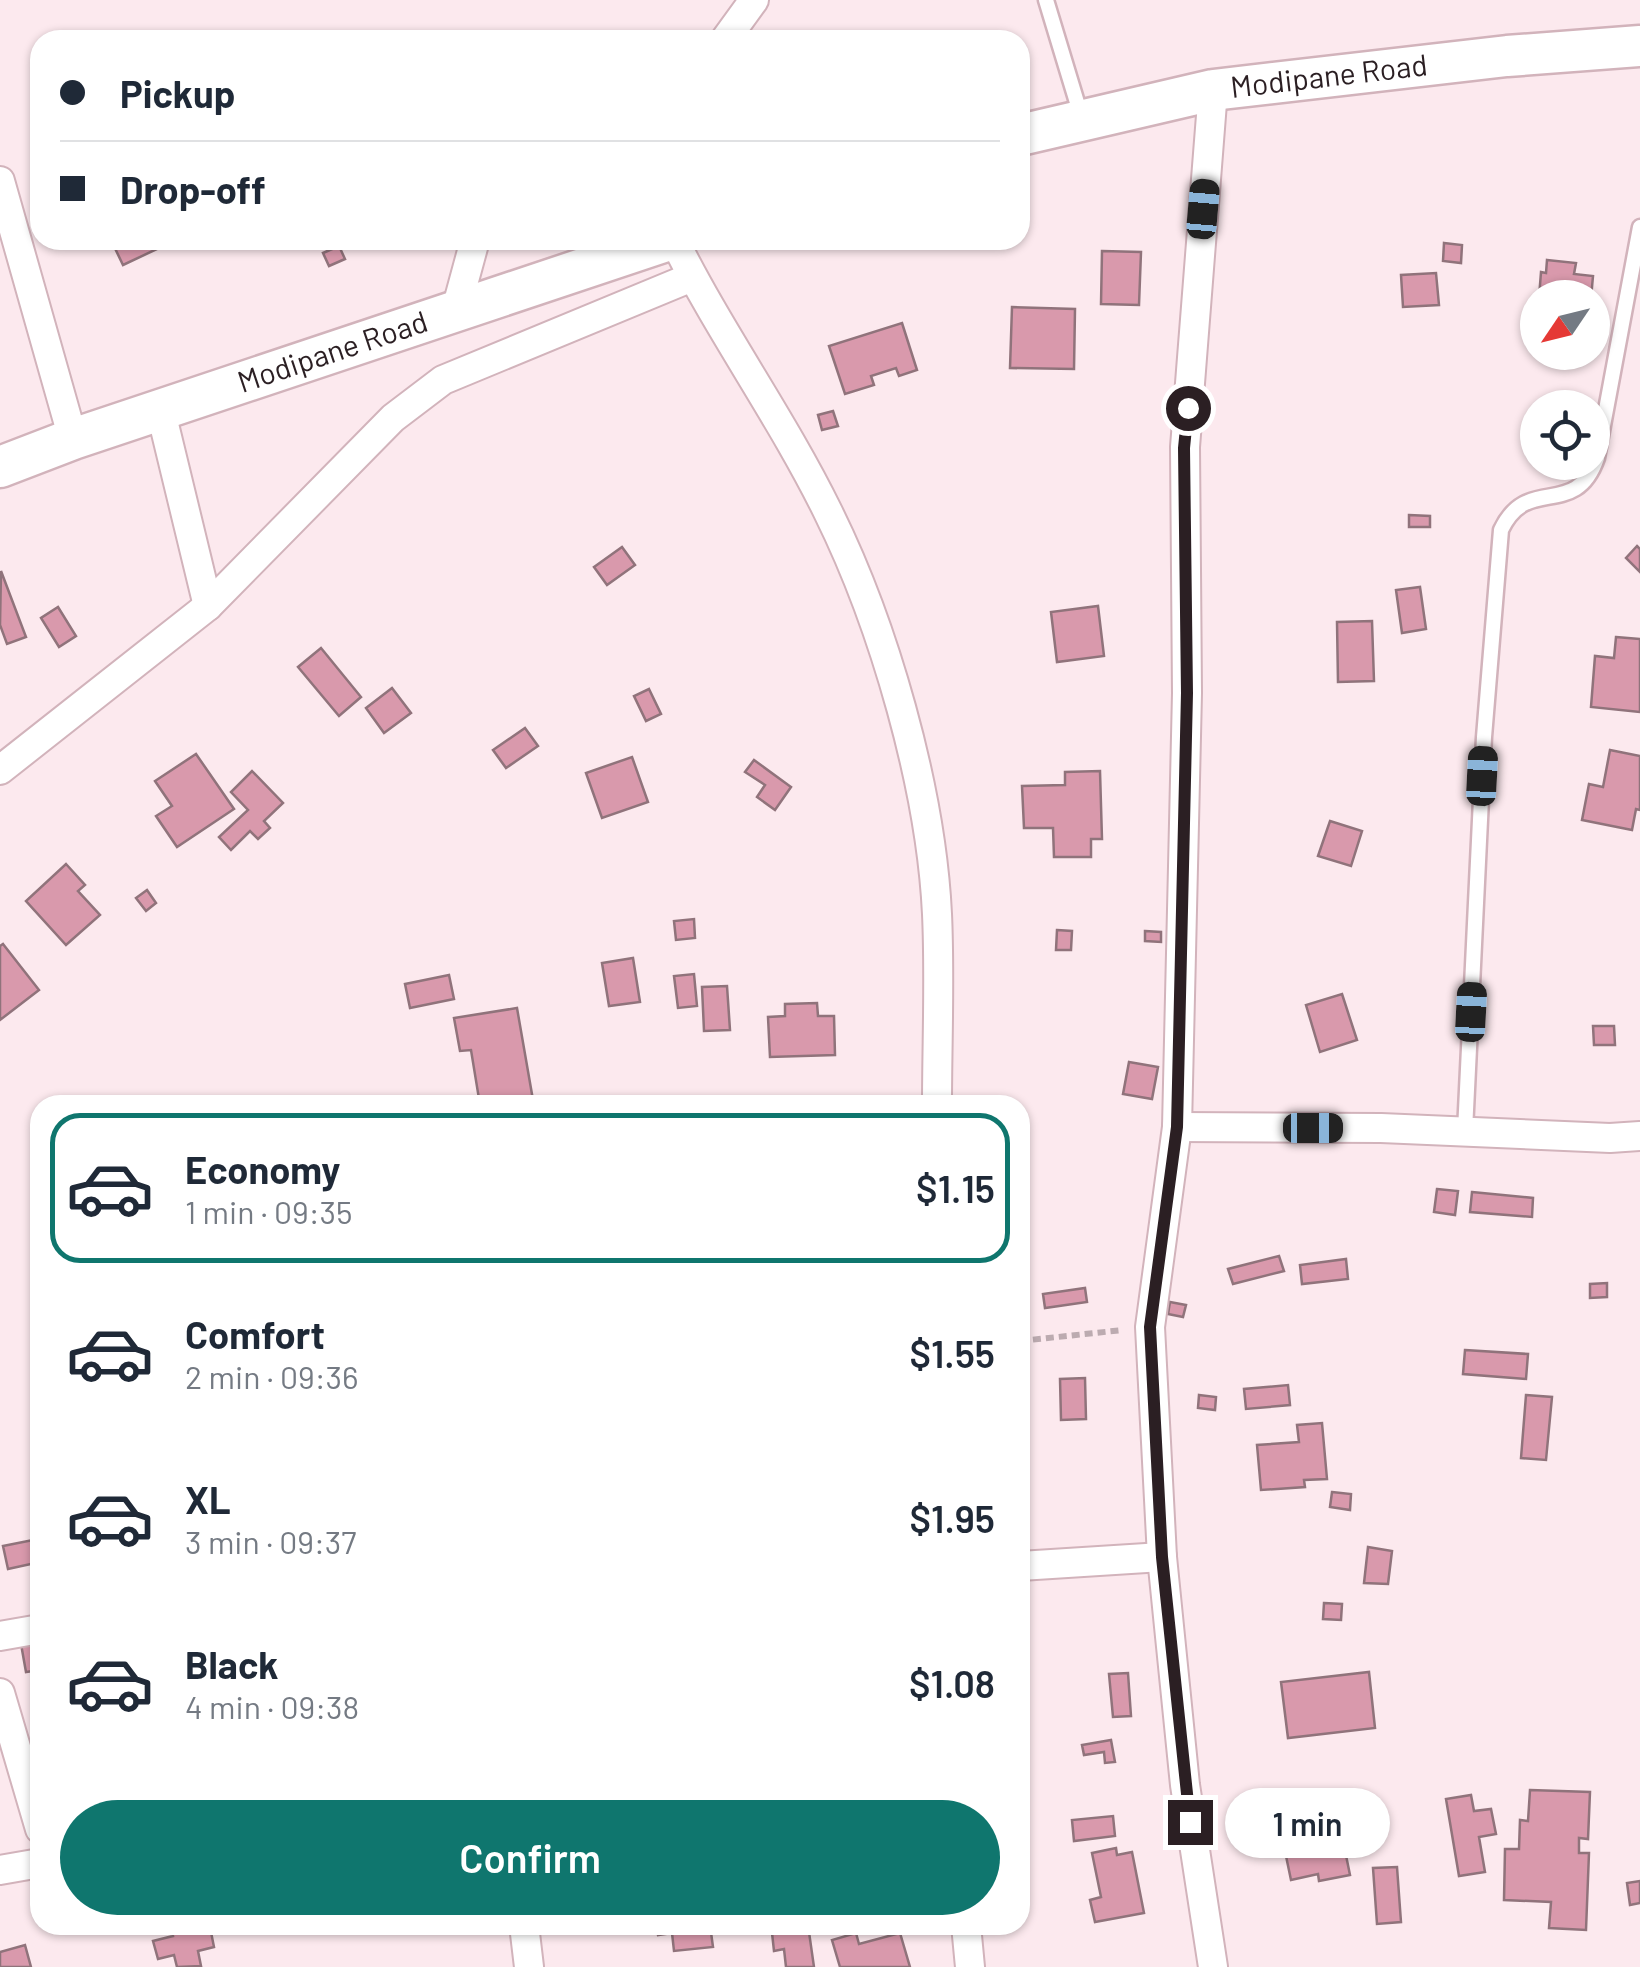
<!DOCTYPE html>
<meta charset="utf-8">
<style>
:root{--surface:#fff;--page:#f6f6f7;--text:#1f2937;--muted:#747a83;--line:#e0e1e3;--accent:#0f766e}
body{margin:0;font-family:Barlow,sans-serif;background:var(--page);color:var(--text);height:100vh;display:flex;flex-direction:column;font-size:38px;white-space:nowrap}
*{box-sizing:border-box;margin:0}
p{font-size:32px;color:var(--muted)}
.icon{flex:none;width:55px;height:55px;fill:none;stroke:currentColor;stroke-width:2;stroke-linecap:round;stroke-linejoin:round}
.map{position:relative;flex:1;overflow:hidden}
.panel{position:absolute;left:30px;top:1095px;width:1000px;height:840px;display:flex;flex-direction:column;background:var(--surface);border-radius:30px;box-shadow:0 2px 8px #0004}
.panel>*{flex:none}
.banner{position:absolute;left:30px;top:30px;width:1000px;height:220px;border-radius:30px;box-shadow:0 2px 8px #0004;display:grid;align-content:center;height:220px;padding:0 30px;background:var(--surface)}
.needle{width:65px;rotate:235deg}
.controls{position:absolute;left:1520px;top:280px;display:grid;gap:20px}
.controls a{display:grid;place-items:center;width:90px;height:90px;border-radius:50%;background:var(--surface);box-shadow:0 2px 8px #0004;font-size:50px}
.end{position:absolute;width:45px;height:45px;margin:-22px;border:12px solid #2b1f23;background:#fff;box-shadow:0 0 0 5px #fff}
.from{border-radius:50%}
.bubble{position:absolute;height:70px;border-radius:35px;background:var(--surface);box-shadow:0 2px 8px #0004;font-size:32px;font-weight:600;line-height:70px;text-align:center}
.car{position:absolute;width:30px;height:60px;margin:-30px -15px;border-radius:12px;box-shadow:0 0 8px 2px #0007;background:linear-gradient(#222 24%,#8ab4d8 0 40%,#222 0 76%,#8ab4d8 0 86%,#222 0)}
.banner b{display:flex;align-items:center;gap:35px;height:95px;font-size:38px}
.banner b+b{border-top:2px solid var(--line)}
.banner i{width:25px;height:25px;background:var(--text)}
ul{padding:18px 0 0;list-style:none}
li{display:flex;align-items:center;gap:30px;height:150px;margin:0 20px 15px;padding:0 10px;border:5px solid transparent;border-radius:30px}
li div{flex:1}
li b{display:block;font-size:38px}
li em{font-style:normal;font-weight:600}
li.on{border-color:var(--accent)}
li>.icon{width:90px;height:90px;stroke-width:1.5}
.action{display:flex;gap:20px;margin-top:auto;padding:20px 30px}
.action a{flex:1;height:115px;border-radius:60px;background:var(--accent);color:#fff;font-size:40px;font-weight:600;line-height:115px;text-align:center}
.map>svg:first-child{display:block}
.building{fill:#d999ac;stroke:#90737b;stroke-width:2.5}
.lines{fill:none;stroke-linecap:round;stroke-linejoin:round}
.service-casing{stroke:#d2b3bb;stroke-width:19}
.minor-casing{stroke:#d2b3bb;stroke-width:32}
.secondary-casing{stroke:#d2b3bb;stroke-width:45}
.path{stroke:#bcabb0;stroke-width:6;stroke-dasharray:8 5;stroke-linecap:butt}
.service{stroke:#fff;stroke-width:14}
.minor{stroke:#fff;stroke-width:28}
.secondary{stroke:#fff;stroke-width:40}
.route{stroke:#2b1f23;stroke-width:12}
.labels{text-anchor:middle;stroke-width:8;stroke-linejoin:round;paint-order:stroke}
.street-label{font-size:30px;fill:#2b1f23;stroke:#fff}
</style>
<div class="map">
<svg width="1640" height="1967" viewBox="0 0 1640 1967">
<rect width="100%" height="100%" fill="#fce9ee"/>
<g class="building">
<path d="M 111,240 L 176,240 L 123,265 Z"/>
<path d="M 1444,243 L 1462,245 L 1461,263 L 1443,261 Z"/>
<path d="M 339,246 L 345,259 L 329,266 L 323,253 Z"/>
<path d="M 1102,251 L 1141,252 L 1139,305 L 1101,304 Z"/>
<path d="M 1547,260 L 1576,263 L 1574,274 L 1593,276 L 1591,298 L 1539,298 L 1541,272 L 1546,273 Z"/>
<path d="M 1436,273 L 1439,305 L 1403,307 L 1401,275 Z"/>
<path d="M 1012,307 L 1075,309 L 1074,369 L 1010,368 Z"/>
<path d="M 902,323 L 917,370 L 899,376 L 896,368 L 871,376 L 874,385 L 845,394 L 829,346 Z"/>
<path d="M 833,411 L 838,426 L 822,430 L 818,415 Z"/>
<path d="M 1409,515 L 1430,516 L 1430,527 L 1409,527 Z"/>
<path d="M 1637,546 L 1640,549 L 1640,572 L 1626,558 Z"/>
<path d="M 622,547 L 635,565 L 607,585 L 594,567 Z"/>
<path d="M 1,571 L 26,637 L 7,644 L 0,625 Z"/>
<path d="M 1420,587 L 1426,629 L 1402,633 L 1396,590 Z"/>
<path d="M 1098,606 L 1104,656 L 1057,662 L 1051,612 Z"/>
<path d="M 58,607 L 76,636 L 59,647 L 41,618 Z"/>
<path d="M 1372,621 L 1374,681 L 1338,682 L 1337,622 Z"/>
<path d="M 1616,637 L 1640,639 L 1640,712 L 1591,707 L 1595,656 L 1614,658 Z"/>
<path d="M 321,648 L 361,697 L 339,716 L 298,667 Z"/>
<path d="M 392,688 L 411,713 L 384,733 L 366,708 Z"/>
<path d="M 649,689 L 661,714 L 646,721 L 634,696 Z"/>
<path d="M 525,728 L 538,746 L 506,768 L 493,750 Z"/>
<path d="M 1610,750 L 1640,756 L 1640,810 L 1636,809 L 1632,830 L 1582,820 L 1589,784 L 1603,787 Z"/>
<path d="M 196,754 L 234,809 L 177,847 L 156,816 L 172,806 L 155,781 Z"/>
<path d="M 632,757 L 648,802 L 602,818 L 586,773 Z"/>
<path d="M 754,760 L 791,787 L 775,810 L 757,797 L 765,785 L 745,772 Z"/>
<path d="M 252,771 L 283,803 L 264,821 L 270,828 L 258,839 L 250,831 L 231,850 L 219,837 L 248,810 L 231,792 Z"/>
<path d="M 1100,771 L 1102,839 L 1091,839 L 1091,857 L 1054,857 L 1053,828 L 1024,828 L 1022,786 L 1065,785 L 1065,772 Z"/>
<path d="M 1330,821 L 1362,831 L 1351,866 L 1318,856 Z"/>
<path d="M 66,864 L 85,885 L 78,891 L 100,915 L 66,945 L 26,901 Z"/>
<path d="M 147,890 L 156,903 L 146,911 L 136,898 Z"/>
<path d="M 694,919 L 695,938 L 676,940 L 674,921 Z"/>
<path d="M 1057,930 L 1072,931 L 1071,950 L 1056,950 Z"/>
<path d="M 1145,931 L 1161,932 L 1161,942 L 1145,941 Z"/>
<path d="M 3,944 L 39,990 L 0,1020 L 0,946 Z"/>
<path d="M 633,958 L 640,1002 L 609,1006 L 602,963 Z"/>
<path d="M 694,974 L 697,1006 L 678,1008 L 674,976 Z"/>
<path d="M 449,975 L 454,999 L 410,1008 L 405,984 Z"/>
<path d="M 727,986 L 730,1030 L 704,1031 L 702,987 Z"/>
<path d="M 1342,994 L 1357,1040 L 1320,1052 L 1306,1005 Z"/>
<path d="M 817,1003 L 818,1016 L 834,1016 L 835,1055 L 770,1057 L 768,1017 L 785,1016 L 785,1004 Z"/>
<path d="M 517,1008 L 533,1100 L 480,1105 L 471,1050 L 460,1051 L 454,1018 Z"/>
<path d="M 1593,1026 L 1614,1026 L 1615,1045 L 1594,1045 Z"/>
<path d="M 1129,1062 L 1158,1067 L 1152,1099 L 1123,1094 Z"/>
<path d="M 1437,1189 L 1458,1191 L 1455,1215 L 1434,1212 Z"/>
<path d="M 1472,1192 L 1533,1198 L 1532,1217 L 1470,1212 Z"/>
<path d="M 1279,1256 L 1284,1271 L 1233,1284 L 1228,1269 Z"/>
<path d="M 1346,1259 L 1348,1279 L 1302,1284 L 1300,1265 Z"/>
<path d="M 1607,1283 L 1607,1297 L 1590,1298 L 1590,1284 Z"/>
<path d="M 1085,1288 L 1087,1302 L 1045,1308 L 1043,1294 Z"/>
<path d="M 1170,1302 L 1186,1305 L 1183,1317 L 1168,1314 Z"/>
<path d="M 1465,1350 L 1528,1354 L 1526,1379 L 1463,1374 Z"/>
<path d="M 1085,1378 L 1086,1419 L 1061,1420 L 1060,1379 Z"/>
<path d="M 1288,1385 L 1290,1405 L 1246,1409 L 1244,1389 Z"/>
<path d="M 1199,1395 L 1216,1397 L 1215,1410 L 1198,1408 Z"/>
<path d="M 1526,1395 L 1552,1397 L 1546,1460 L 1521,1458 Z"/>
<path d="M 1322,1423 L 1327,1479 L 1304,1480 L 1305,1487 L 1261,1490 L 1257,1445 L 1299,1442 L 1297,1425 Z"/>
<path d="M 1332,1492 L 1351,1494 L 1350,1510 L 1330,1507 Z"/>
<path d="M 38,1539 L 40,1562 L 8,1569 L 3,1546 Z"/>
<path d="M 1368,1547 L 1392,1551 L 1388,1584 L 1364,1583 Z"/>
<path d="M 1324,1603 L 1342,1604 L 1341,1620 L 1323,1619 Z"/>
<path d="M 40,1641 L 40,1670 L 26,1672 L 21,1644 Z"/>
<path d="M 1369,1672 L 1375,1728 L 1288,1738 L 1281,1682 Z"/>
<path d="M 1128,1673 L 1131,1716 L 1113,1717 L 1109,1674 Z"/>
<path d="M 1111,1740 L 1115,1762 L 1105,1763 L 1104,1752 L 1084,1755 L 1082,1745 Z"/>
<path d="M 1530,1790 L 1590,1792 L 1588,1839 L 1579,1838 L 1579,1853 L 1589,1853 L 1586,1930 L 1549,1928 L 1551,1902 L 1504,1900 L 1505,1849 L 1519,1849 L 1520,1820 L 1528,1821 Z"/>
<path d="M 1471,1795 L 1474,1811 L 1491,1809 L 1496,1834 L 1479,1837 L 1485,1872 L 1459,1876 L 1446,1799 Z"/>
<path d="M 1113,1816 L 1115,1836 L 1074,1841 L 1072,1820 Z"/>
<path d="M 1339,1821 L 1350,1875 L 1319,1881 L 1318,1874 L 1291,1880 L 1281,1832 Z"/>
<path d="M 1116,1848 L 1117,1855 L 1132,1852 L 1144,1913 L 1095,1922 L 1090,1900 L 1101,1897 L 1092,1853 Z"/>
<path d="M 1397,1867 L 1401,1922 L 1377,1924 L 1373,1868 Z"/>
<path d="M 1640,1881 L 1640,1903 L 1630,1905 L 1627,1883 Z"/>
<path d="M 171,1925 L 189,1925 L 190,1932 L 210,1927 L 214,1947 L 198,1951 L 201,1966 L 177,1967 L 174,1955 L 158,1959 L 153,1941 L 173,1936 Z"/>
<path d="M 656,1925 L 710,1925 L 713,1947 L 674,1951 L 672,1933 L 658,1935 Z"/>
<path d="M 782,1925 L 808,1925 L 814,1967 L 786,1967 L 784,1949 L 774,1951 L 772,1933 L 784,1932 Z"/>
<path d="M 856,1933 L 859,1944 L 900,1933 L 910,1967 L 840,1967 L 832,1940 Z"/>
<path d="M 25,1945 L 31,1967 L 0,1967 L 0,1952 Z"/>
</g>
<g class="lines">
<defs>
<g id="service">
<path d="M 1046,0 L 1082,119"/>
<path d="M 1465,1131 L 1484,737 L 1501,530 C 1528,473 1575,521 1597,458 L 1640,227"/>
</g>
<g id="minor">
<path d="M 725,40 L 754,0"/>
<path d="M 1213,90 L 1185,447 L 1187,693 L 1177,1127 L 1150,1327 L 1162,1557 L 1185,1785 L 1213,1967"/>
<path d="M 0,181 L 73,439"/>
<path d="M 674,240 C 720,333 782,418 828,512 C 884,625 931,788 937,914 C 940,978 937,1042 937,1105"/>
<path d="M 456,310 L 475,240"/>
<path d="M 161,412 L 208,606"/>
<path d="M 0,770 L 208,606 L 393,418 L 443,380 L 692,277"/>
<path d="M 1177,1127 L 1381,1128 L 1610,1138 L 1640,1136"/>
<path d="M 1020,1566 L 1162,1557"/>
<path d="M 0,1636 L 40,1629"/>
<path d="M 0,1693 L 40,1829"/>
<path d="M 0,1870 L 40,1863"/>
<path d="M 524,1925 L 529,1967"/>
<path d="M 966,1925 L 970,1967"/>
</g>
<g id="secondary">
<path id="s1" d="M 1020,135 L 1213,90 L 1507,56 L 1640,46"/>
<path id="s2" d="M 0,467 L 73,439 L 669,240"/>
</g>
</defs>
<use href="#service" class="service-casing"/>
<use href="#minor" class="minor-casing"/>
<use href="#secondary" class="secondary-casing"/>
<path class="path" d="M 1020,1341 L 1123,1330"/>
<use href="#service" class="service"/>
<use href="#minor" class="minor"/>
<use href="#secondary" class="secondary"/>
</g>
<g class="lines">
<path class="route" d="M 1188,408 L 1184,448 L 1187,693 L 1177,1127 L 1150,1327 L 1162,1557 L 1190,1822"/>
</g>
<g class="labels">
<g class="street-label">
<text dy="10" stroke="none"><textPath href="#s1" startOffset="315">Modipane Road</textPath></text>
<text dy="10" stroke="none"><textPath href="#s2" startOffset="352">Modipane Road</textPath></text>
</g>
</g>
</svg>
<div class="controls">
<a><svg class="needle" viewBox="-14 -14 28 28"><path d="M0-13l5 13h-10z" fill="#e53935"/><path d="M0 13l5-13h-10z" fill="#747a83"/></svg></a>
<a><svg class="icon" aria-label="locate" viewBox="0 0 24 24"><circle cx="12" cy="12" r="6"/><path d="M12 2v4M12 18v4M2 12h4M18 12h4"/></svg></a>
</div>
<i class="end from" style="left:1188px;top:408px"></i>
<i class="end" style="left:1190px;top:1822px"></i>
<div class="bubble" style="left:1225px;top:1788px;width:165px">1 min</div>
<i class="car" style="left:1203px;top:209px;rotate:5deg"></i>
<i class="car" style="left:1482px;top:776px;rotate:3deg"></i>
<i class="car" style="left:1471px;top:1012px;rotate:3deg"></i>
<i class="car" style="left:1313px;top:1128px;rotate:90deg"></i>
<div class="banner">
<b><i class="from"></i>Pickup</b>
<b><i></i>Drop-off</b>
</div>
<section class="panel">
<ul>
<li class="on"><svg class="icon" aria-label="car" viewBox="0 0 24 24"><path d="M5 17H2v-5l4-1 3-4h7l3 4 3 1v5h-3M9 17h6M6 11h13"/><circle cx="7" cy="17" r="2"/><circle cx="17" cy="17" r="2"/></svg><div><b>Economy</b><p>1 min · 09:35</p></div><em>$1.15</em></li>
<li><svg class="icon" aria-label="car" viewBox="0 0 24 24"><path d="M5 17H2v-5l4-1 3-4h7l3 4 3 1v5h-3M9 17h6M6 11h13"/><circle cx="7" cy="17" r="2"/><circle cx="17" cy="17" r="2"/></svg><div><b>Comfort</b><p>2 min · 09:36</p></div><em>$1.55</em></li>
<li><svg class="icon" aria-label="car" viewBox="0 0 24 24"><path d="M5 17H2v-5l4-1 3-4h7l3 4 3 1v5h-3M9 17h6M6 11h13"/><circle cx="7" cy="17" r="2"/><circle cx="17" cy="17" r="2"/></svg><div><b>XL</b><p>3 min · 09:37</p></div><em>$1.95</em></li>
<li><svg class="icon" aria-label="car" viewBox="0 0 24 24"><path d="M5 17H2v-5l4-1 3-4h7l3 4 3 1v5h-3M9 17h6M6 11h13"/><circle cx="7" cy="17" r="2"/><circle cx="17" cy="17" r="2"/></svg><div><b>Black</b><p>4 min · 09:38</p></div><em>$1.08</em></li>
</ul>
<div class="action"><a>Confirm</a></div>
</section>
</div>
